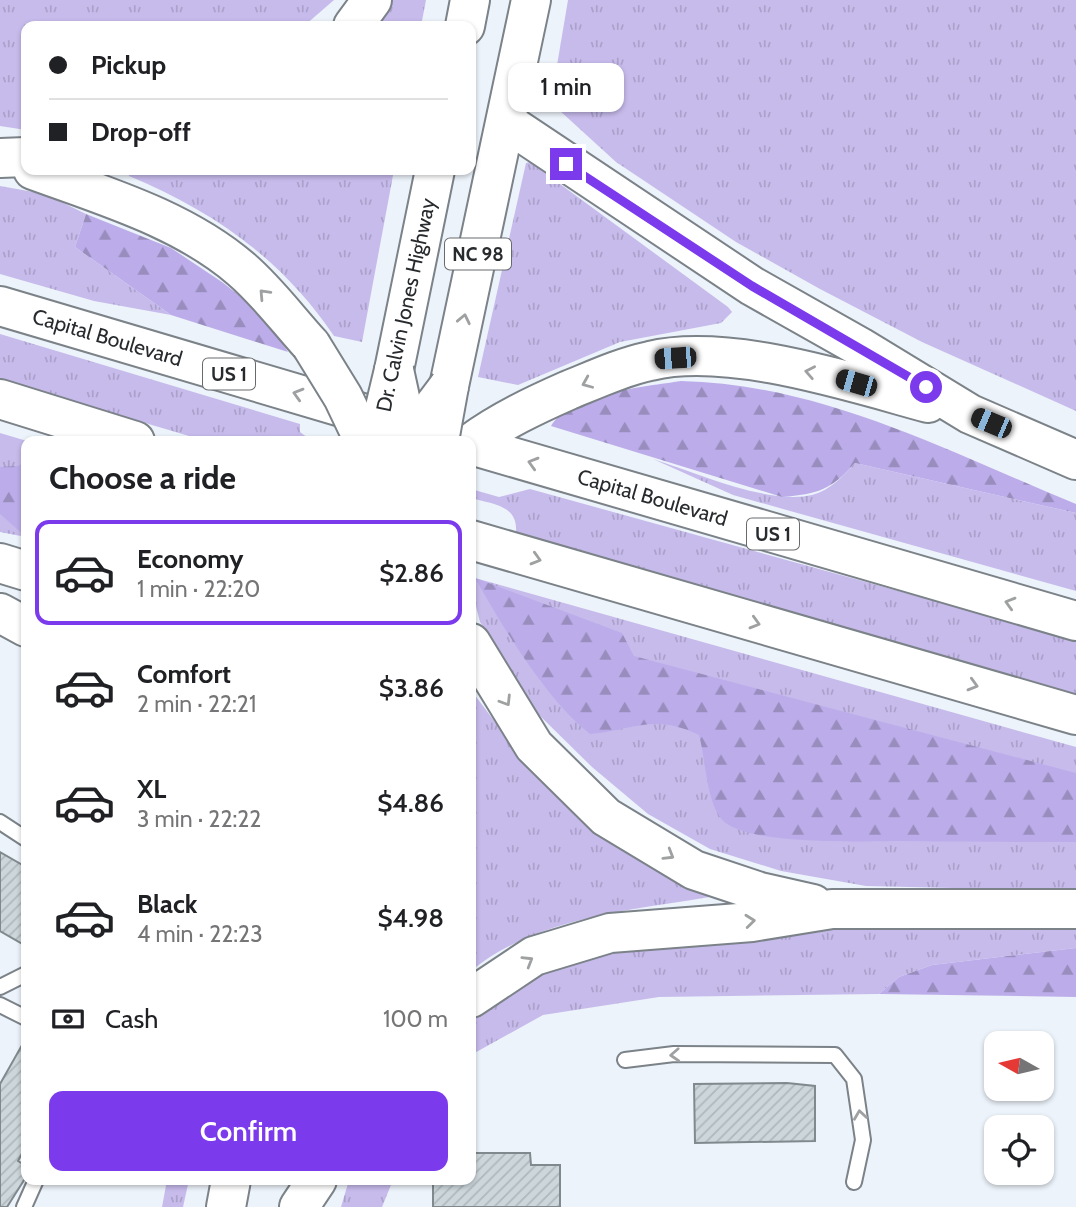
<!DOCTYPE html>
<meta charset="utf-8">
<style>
:root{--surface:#fff;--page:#f6f6f6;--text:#202124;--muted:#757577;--line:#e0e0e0;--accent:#7c3aed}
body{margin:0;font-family:Cabin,sans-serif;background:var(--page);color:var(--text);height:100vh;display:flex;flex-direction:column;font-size:26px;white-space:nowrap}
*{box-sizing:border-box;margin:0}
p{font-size:23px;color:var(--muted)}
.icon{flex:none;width:38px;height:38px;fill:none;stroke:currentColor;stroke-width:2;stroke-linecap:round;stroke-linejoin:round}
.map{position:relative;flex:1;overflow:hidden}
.panel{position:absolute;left:21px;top:436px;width:455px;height:749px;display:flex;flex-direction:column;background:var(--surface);border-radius:14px;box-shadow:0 2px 5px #0004}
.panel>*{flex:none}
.guide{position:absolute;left:21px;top:21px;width:455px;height:154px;border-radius:14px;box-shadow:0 2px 5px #0004;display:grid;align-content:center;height:154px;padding:0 28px;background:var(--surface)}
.needle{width:46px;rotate:278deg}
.controls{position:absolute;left:984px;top:1031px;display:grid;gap:14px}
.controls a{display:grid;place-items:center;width:70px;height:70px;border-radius:14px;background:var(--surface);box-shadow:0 2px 5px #0004;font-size:35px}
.end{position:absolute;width:32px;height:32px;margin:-16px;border:9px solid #7c3aed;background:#fff;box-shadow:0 0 0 4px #fff}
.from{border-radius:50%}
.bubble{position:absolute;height:49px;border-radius:14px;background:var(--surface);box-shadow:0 2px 5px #0004;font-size:23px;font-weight:600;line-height:49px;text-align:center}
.car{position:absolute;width:21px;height:42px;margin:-21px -10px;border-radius:9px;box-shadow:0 0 5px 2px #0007;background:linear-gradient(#222 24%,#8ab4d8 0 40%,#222 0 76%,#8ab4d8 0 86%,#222 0)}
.guide b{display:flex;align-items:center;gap:24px;height:66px;font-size:26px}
.guide b+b{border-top:2px solid var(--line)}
.guide i{width:18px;height:18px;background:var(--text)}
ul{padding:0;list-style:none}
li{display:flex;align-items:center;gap:21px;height:105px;margin:0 14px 10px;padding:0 14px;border:4px solid transparent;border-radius:14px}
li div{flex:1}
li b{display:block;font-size:26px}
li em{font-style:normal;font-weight:600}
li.active{border-color:var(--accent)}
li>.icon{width:63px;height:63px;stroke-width:1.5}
h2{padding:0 28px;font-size:32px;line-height:84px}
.pay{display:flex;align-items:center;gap:18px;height:77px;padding:0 28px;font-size:26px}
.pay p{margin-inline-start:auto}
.cta{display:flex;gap:14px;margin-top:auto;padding:14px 28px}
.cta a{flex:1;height:80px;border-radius:14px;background:var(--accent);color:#fff;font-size:28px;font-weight:600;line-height:80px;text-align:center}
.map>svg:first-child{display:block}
.grass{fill:url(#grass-tufts)}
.forest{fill:url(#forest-firs)}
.building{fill:url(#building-hatch);stroke:#808a8e;stroke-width:2}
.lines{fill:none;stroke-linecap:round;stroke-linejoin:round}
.service-casing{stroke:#7b8288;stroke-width:18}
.trunk-casing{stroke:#7b8288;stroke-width:42}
.motorway-casing{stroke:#7b8288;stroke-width:42}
.service{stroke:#fff;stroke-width:14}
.trunk{stroke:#fff;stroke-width:38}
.motorway{stroke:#fff;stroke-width:38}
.trunk-bridge-casing{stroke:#7b8288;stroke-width:42;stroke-linecap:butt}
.motorway-bridge-casing{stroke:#7b8288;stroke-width:42;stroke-linecap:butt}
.trunk-bridge{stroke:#fff;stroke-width:38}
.motorway-bridge{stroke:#fff;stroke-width:38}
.oneway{stroke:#9ea0a1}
.route{stroke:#7c3aed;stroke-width:9}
.labels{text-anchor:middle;stroke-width:7;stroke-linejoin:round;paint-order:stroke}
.shield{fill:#fff;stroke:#686b6d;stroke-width:2}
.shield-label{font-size:19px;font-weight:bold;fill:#282b2e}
.street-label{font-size:21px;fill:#282b2e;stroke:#fff}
</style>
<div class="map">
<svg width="1076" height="1207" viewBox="0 0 1076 1207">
<defs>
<pattern id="grass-tufts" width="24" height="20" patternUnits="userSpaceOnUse" patternTransform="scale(1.75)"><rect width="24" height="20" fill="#c7bbec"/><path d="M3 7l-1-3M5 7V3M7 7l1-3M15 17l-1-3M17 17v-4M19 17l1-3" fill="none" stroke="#aba1cb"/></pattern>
<pattern id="forest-firs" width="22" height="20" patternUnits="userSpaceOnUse" patternTransform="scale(1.75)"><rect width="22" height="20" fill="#bcadea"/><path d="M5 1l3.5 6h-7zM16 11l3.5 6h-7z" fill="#998dbe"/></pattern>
<pattern id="building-hatch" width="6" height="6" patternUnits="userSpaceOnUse" patternTransform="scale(1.75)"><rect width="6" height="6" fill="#ccd6db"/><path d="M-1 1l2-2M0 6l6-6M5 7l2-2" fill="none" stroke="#afb8bc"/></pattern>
</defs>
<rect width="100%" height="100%" fill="#ecf3fa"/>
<g class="grass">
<path d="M 0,0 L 334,0 L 304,26 L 26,26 L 26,130 L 0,126 Z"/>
<path d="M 391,0 L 426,0 L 421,26 L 367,26 Z"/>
<path d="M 568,0 L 1076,0 L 1076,411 L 922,342 L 820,289 L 736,242 L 616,162 L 559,110 L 552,95 Z"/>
<path d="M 530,162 L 728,307 L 732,312 L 721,323 L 620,342 L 518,385 L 478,377 L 526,163 Z"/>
<path d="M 128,170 L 394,170 L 362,342 L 334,336 C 282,259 213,211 129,176 Z"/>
<path d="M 0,186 L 45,194 L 86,214 L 75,247 L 171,315 L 94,301 L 0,274 Z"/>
<path d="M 0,334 L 300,424 L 300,432 L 312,441 L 206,441 L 0,380 Z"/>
<path d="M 0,433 L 27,441 L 26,537 L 0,532 Z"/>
<path d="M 653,459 C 697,473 768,505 812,495 C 831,490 843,476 855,463 L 1076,513 L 1076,591 L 733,495 Z"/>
<path d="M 471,489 L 499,497 L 530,489 L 1076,640 L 1076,694 L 937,657 L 516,532 C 518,505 492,504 471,498 Z"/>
<path d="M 475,578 L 1076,747 L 1076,891 L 866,886 L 781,871 L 710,849 L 648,814 L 592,767 L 533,709 L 480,622 L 474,599 Z"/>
<path d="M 471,690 L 525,762 L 716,896 C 634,910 538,916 471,971 Z"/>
<path d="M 1076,926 L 1076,948 L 932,965 L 899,977 L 879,994 L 659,997 L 543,1015 L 471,1055 L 471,1010 L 554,964 L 624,942 L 774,930 Z"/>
<path d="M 167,1180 L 189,1180 L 183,1207 L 162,1207 Z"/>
<path d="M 349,1180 L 393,1180 L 382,1207 L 341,1207 Z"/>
</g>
<g class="forest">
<path d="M 86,214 L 171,248 L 222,282 L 263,314 L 288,352 L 171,315 L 75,247 Z"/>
<path d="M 681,381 C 822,384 949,452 1076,504 L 1076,513 L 855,463 C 831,490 818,494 782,497 L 551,426 C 572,392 645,387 681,381 Z"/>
<path d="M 26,461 L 26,537 L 0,514 L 0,467 L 18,466 Z"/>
<path d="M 475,578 L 622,633 L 634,656 L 1076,773 L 1076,842 C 1019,842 963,842 906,841 C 864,841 762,846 727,824 C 706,810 706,759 699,735 C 654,713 634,730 590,734 C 547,701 502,626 475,578 Z"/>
<path d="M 1076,948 L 1076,997 L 879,994 L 899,977 L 932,965 Z"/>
</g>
<g class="building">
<path d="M 0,852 L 26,867 L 26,946 L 0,931 Z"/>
<path d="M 26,1038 L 26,1146 L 18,1161 L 26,1166 L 26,1177 L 7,1207 L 0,1207 L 0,1084 Z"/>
<path d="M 787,1083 L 815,1086 L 815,1141 L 695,1143 L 694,1084 Z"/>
<path d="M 471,1153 L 530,1153 L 531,1165 L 560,1165 L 560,1207 L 433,1207 L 433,1180 L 471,1180 Z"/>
</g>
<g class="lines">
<defs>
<g id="service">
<path d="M 0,822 L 26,839"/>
<path d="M 0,987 L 26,974"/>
<path d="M 0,1005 L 26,1018"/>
<path d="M 625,1060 L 674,1054 L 835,1055 L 854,1079 L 863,1140 L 854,1182"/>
<path d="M 24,1207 L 36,1180"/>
</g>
<g id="trunk">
<path d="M 465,26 L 470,0"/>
<path d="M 394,370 L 435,170"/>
<path d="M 449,386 L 531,0"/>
<path d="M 226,1207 L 231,1180"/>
</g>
<g id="motorway">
<path d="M 353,26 L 372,0"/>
<path d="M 506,122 L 752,286 L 860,347 L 970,414 L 1076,460"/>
<path d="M 0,158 L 26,157"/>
<path d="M 33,170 C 104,196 183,219 241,269 C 267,291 288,320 311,345"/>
<path id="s1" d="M 0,306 L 372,416"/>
<path d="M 0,399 L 135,441"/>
<path d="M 471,443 C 501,421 535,405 569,390 C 596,379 622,367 650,361 C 728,342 851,382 928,403"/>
<path id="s2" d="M 471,445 L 1076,621"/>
<path d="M 471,540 L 1076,715"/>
<path d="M 0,563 L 26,571"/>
<path d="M 0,613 L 26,627"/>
<path d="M 471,643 L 534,746 L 606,817 L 694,870 L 760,892 L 813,904"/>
<path d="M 471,998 L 534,956 L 610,933 L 752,922 L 832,909 L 1076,909"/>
<path d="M 299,1207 L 317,1180"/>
</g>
</defs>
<use href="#service" class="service-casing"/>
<use href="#trunk" class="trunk-casing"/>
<use href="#motorway" class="motorway-casing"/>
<use href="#service" class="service"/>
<use href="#trunk" class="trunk"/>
<use href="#motorway" class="motorway"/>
<defs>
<g id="trunk-bridge">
<path d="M 377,441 L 394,370"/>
<path d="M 439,441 L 449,386"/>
</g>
<g id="motorway-bridge">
<path d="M 311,345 L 343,397 L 364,441"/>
<path d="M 394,370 L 409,439"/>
<path d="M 409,439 L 449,386"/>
</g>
</defs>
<use href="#trunk-bridge" class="trunk-bridge-casing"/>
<use href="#motorway-bridge" class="motorway-bridge-casing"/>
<use href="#trunk-bridge" class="trunk-bridge"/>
<use href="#motorway-bridge" class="motorway-bridge"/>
</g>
<defs><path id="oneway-chevron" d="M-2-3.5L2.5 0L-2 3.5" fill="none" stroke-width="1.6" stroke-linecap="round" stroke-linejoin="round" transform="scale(1.75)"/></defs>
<g class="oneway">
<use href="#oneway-chevron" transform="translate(264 294) rotate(-133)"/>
<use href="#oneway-chevron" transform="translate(464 319) rotate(-78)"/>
<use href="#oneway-chevron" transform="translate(810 372) rotate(-169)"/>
<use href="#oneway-chevron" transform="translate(587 383) rotate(157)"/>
<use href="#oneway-chevron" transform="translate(298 394) rotate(-164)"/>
<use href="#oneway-chevron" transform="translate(533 463) rotate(-164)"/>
<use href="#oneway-chevron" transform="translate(536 559) rotate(16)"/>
<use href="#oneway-chevron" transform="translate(1010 603) rotate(-164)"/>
<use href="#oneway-chevron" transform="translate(755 623) rotate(16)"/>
<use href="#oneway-chevron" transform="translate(973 685) rotate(16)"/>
<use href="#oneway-chevron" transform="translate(506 701) rotate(58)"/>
<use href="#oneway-chevron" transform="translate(669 855) rotate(31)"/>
<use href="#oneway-chevron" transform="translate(750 921) rotate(-6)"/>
<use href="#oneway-chevron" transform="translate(528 961) rotate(-31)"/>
<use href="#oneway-chevron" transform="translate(675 1055) rotate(177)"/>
<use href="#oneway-chevron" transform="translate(860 1115) rotate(-98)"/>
</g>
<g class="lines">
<path class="route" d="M 566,164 L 752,286 L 926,387"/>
</g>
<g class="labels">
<g class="shield">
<rect x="445" y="238.5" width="66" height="31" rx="5"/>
<rect x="203" y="358.5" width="52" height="31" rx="5"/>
<rect x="747" y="518.5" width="52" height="31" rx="5"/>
</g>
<g class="shield-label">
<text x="478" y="261">NC 98</text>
<text x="229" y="381">US 1</text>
<text x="773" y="541">US 1</text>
</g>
<g class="street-label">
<text transform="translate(406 305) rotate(-78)" y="7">Dr. Calvin Jones Highway</text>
<text dy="7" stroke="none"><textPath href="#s1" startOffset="112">Capital Boulevard</textPath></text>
<text dy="7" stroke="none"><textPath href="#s2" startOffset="189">Capital Boulevard</textPath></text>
</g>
</g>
</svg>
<div class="controls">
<a><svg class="needle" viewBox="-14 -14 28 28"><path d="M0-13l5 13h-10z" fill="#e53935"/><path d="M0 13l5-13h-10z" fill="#757577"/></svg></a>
<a><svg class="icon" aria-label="locate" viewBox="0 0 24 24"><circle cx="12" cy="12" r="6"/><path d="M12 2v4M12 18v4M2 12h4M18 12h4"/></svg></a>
</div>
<i class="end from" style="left:926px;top:387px"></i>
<i class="end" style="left:566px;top:164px"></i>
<div class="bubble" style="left:508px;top:63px;width:116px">1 min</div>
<i class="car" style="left:675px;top:358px;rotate:266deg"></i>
<i class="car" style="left:856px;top:383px;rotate:286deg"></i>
<i class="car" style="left:991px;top:423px;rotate:293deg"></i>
<div class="guide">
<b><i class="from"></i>Pickup</b>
<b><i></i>Drop-off</b>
</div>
<section class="panel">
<h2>Choose a ride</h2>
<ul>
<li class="active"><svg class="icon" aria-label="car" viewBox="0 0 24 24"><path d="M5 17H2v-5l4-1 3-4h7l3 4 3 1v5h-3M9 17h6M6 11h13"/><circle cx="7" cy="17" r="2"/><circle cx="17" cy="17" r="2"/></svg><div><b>Economy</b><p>1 min · 22:20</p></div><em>$2.86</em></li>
<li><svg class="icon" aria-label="car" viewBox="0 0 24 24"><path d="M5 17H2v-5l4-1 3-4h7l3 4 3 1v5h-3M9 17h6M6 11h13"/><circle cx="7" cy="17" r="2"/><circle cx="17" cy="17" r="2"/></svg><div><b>Comfort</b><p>2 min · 22:21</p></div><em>$3.86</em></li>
<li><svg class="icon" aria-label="car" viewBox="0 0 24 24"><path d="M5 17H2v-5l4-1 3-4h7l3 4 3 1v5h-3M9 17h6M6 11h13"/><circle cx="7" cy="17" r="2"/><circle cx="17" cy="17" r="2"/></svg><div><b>XL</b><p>3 min · 22:22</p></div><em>$4.86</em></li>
<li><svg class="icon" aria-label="car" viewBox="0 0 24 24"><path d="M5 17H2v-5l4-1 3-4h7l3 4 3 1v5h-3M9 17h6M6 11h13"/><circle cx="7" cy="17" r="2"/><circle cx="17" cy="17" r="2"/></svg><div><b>Black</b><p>4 min · 22:23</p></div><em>$4.98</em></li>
</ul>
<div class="pay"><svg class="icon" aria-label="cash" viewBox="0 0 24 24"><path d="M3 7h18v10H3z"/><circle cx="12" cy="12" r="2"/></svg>Cash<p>100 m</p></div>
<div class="cta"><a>Confirm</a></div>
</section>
</div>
